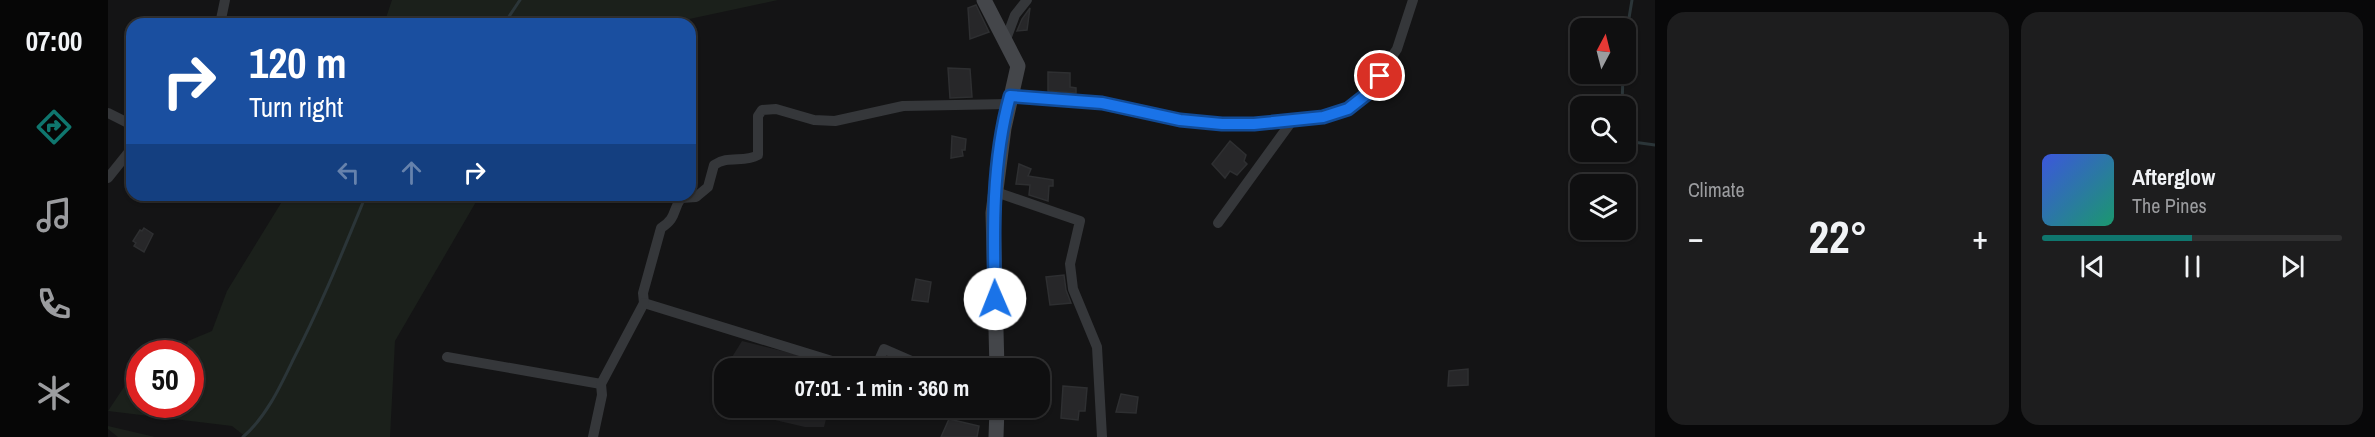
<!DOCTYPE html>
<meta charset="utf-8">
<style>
body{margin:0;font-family:"Archivo Narrow",sans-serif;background:#1d1d1e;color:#f1f3f6;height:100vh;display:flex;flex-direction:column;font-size:22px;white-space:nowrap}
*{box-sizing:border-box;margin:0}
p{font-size:20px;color:#9b9c9f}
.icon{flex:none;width:33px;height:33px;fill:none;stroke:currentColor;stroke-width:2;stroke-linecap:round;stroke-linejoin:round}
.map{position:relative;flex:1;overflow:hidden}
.panel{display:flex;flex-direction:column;gap:12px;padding:12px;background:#080809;width:720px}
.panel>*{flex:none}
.hud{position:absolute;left:18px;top:18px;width:570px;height:183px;border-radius:18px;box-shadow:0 2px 4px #0004,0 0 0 2px #2f2f30;background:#1a4fa0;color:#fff;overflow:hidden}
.needle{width:39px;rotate:7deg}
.fabs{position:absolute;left:1462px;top:18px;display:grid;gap:12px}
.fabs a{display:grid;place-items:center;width:66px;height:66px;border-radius:12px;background:#0f0f10;box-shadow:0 2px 4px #0004,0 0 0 2px #2f2f30;font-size:30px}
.speed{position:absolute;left:18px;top:340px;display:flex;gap:12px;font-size:30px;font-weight:700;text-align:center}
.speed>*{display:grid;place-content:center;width:78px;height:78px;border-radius:50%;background:#0f0f10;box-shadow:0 2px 4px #0004,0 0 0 2px #2f2f30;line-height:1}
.speed .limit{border:9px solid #d22;background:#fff;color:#111}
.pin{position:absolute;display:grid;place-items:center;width:51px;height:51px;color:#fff;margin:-26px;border:3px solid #fff;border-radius:50%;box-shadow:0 2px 6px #0007}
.me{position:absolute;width:66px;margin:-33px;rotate:359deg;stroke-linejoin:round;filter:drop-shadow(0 0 4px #0008)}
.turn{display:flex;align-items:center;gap:21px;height:126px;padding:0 24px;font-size:27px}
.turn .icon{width:78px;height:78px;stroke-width:2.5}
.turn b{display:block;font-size:42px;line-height:51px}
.lanes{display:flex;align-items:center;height:57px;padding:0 24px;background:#0003;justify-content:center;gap:30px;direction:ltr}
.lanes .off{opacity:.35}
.big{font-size:45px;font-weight:700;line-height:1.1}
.panel .tile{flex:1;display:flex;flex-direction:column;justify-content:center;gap:9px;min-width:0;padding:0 21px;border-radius:18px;background:#1d1d1e}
.song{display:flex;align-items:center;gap:18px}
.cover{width:72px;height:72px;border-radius:9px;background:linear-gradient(135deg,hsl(230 70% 55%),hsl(160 70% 35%))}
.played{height:6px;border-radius:3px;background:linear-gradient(90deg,#0f766e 50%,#2f2f30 50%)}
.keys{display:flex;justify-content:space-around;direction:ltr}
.heat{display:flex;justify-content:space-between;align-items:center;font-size:33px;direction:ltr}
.panel .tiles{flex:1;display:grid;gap:12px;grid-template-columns:repeat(2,1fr)}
.trip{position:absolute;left:606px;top:358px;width:336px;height:60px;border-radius:18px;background:#0f0f10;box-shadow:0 2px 4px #0004,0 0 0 2px #2f2f30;font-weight:700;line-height:60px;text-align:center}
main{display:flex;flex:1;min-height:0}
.dock{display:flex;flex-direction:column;width:108px;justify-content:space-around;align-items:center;background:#060606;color:#9b9c9f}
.dock .icon{width:42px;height:42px}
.dock .on{color:#0f766e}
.dock b{font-size:27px;color:#f1f3f6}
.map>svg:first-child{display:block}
.built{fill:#202022}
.green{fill:#1b201b}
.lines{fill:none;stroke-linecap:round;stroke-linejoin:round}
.stream{stroke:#2b3538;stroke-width:3}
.building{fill:#272729;stroke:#2e2f31;stroke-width:1.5}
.minor{stroke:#35373a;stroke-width:10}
.secondary{stroke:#44464a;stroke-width:15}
.route-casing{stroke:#114b97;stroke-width:15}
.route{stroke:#1a73e8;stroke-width:10}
</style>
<main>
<nav class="dock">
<b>07:00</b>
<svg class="icon on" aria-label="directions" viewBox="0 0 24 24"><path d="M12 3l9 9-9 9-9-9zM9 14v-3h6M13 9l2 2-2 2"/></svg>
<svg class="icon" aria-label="music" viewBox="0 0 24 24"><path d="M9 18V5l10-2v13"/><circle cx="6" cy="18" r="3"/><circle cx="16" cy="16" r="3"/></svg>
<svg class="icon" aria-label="phone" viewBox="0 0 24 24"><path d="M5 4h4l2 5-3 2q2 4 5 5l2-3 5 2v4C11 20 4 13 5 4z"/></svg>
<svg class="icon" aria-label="climate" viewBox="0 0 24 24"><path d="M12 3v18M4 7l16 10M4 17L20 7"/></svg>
</nav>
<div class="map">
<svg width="1547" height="437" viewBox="0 0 1547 437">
<rect width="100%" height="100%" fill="#141415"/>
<!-- built -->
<g class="built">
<path d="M634 341 687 354 736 369H619L621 362Z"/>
<path d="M644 408H744L734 420 719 415 716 427H697L667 420Z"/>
</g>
<!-- green -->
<g class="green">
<path d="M284 0H670L558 24H276Z"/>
<path d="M178 195H372L287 341 282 437H138L124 426 0 411 18 384 31 379 32 405H82V354H76L80 341 104 331 119 291Z"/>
<path d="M0 426 47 437H10L0 429Z"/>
</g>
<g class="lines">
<!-- stream -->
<g class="stream">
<path d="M396 24 412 0"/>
<path d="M1518 36 1524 0"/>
<path d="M1514 106 1515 74"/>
<path d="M1518 141 1547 145"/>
<path d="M135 437C158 417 172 387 185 360 213 306 235 251 258 195"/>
</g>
</g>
<!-- building -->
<g class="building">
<path d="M868 5 881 32 862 39 860 8Z"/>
<path d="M922 8 919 30 909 31 914 19Z"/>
<path d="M840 68 862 69 864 97 842 98Z"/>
<path d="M940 72 962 73V87L968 88V93L940 91Z"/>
<path d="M844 136 858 139 857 150H854L855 156 843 158Z"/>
<path d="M1122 141 1138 155 1136 161 1139 164 1129 175 1122 171 1117 178 1104 164Z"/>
<path d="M911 164 923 169 920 176 945 180V186H941L940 201 921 195 922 185 908 184Z"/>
<path d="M36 228 45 234 36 252 26 246 28 243 25 241 32 230 34 231Z"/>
<path d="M956 275 958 290 963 303 942 305 938 277Z"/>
<path d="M808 279 823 282 820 302 804 300Z"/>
<path d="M1360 369V385L1340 386 1341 371Z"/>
<path d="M955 386 979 388 977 411H971L970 420 953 418Z"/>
<path d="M1013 394 1030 397 1028 413 1008 412Z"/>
<path d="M841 419 871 426 869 437H833Z"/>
</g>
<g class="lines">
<!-- minor -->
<g class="minor">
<path d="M112 24 117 0"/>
<path d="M897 42 907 15 919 0"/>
<path d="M902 96 994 103 1073 120 1114 124H1146L1215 117 1240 109 1259 94 1289 49 1305 0"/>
<path d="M0 113 24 125"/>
<path d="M0 178 24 148"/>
<path d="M888 192 972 221 962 264 965 289 989 347 994 437"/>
<path d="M1110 223 1184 121"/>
<path d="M339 357 493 384"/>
<path d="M750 369 536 303 535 293 553 228C569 218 564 211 573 198L588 197 600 187 606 165C620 155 636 163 650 155V116L654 110 668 109 706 120 727 121 795 106 900 104"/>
<path d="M767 369 776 349 822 369"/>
<path d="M485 437 494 395 493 384 536 303"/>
</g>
<!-- secondary -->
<g class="secondary">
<path d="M876 0 910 66 896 128 885 213 889 369"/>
<path d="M888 437 889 408"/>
</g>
</g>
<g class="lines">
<defs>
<path id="route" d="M887 299C885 231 884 161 902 96L994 103 1072 120 1114 124H1146L1215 117 1240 109 1259 94 1272 76"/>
</defs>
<!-- route casing -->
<use href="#route" class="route-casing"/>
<!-- route -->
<use href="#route" class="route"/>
</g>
</svg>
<div class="fabs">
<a><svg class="needle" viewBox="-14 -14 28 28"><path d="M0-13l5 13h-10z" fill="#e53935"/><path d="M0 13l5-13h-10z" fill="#9b9c9f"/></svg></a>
<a><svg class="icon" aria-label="search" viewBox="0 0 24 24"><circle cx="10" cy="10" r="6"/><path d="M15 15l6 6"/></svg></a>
<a><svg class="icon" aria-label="layers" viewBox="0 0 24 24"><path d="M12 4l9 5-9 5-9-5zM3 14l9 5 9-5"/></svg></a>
</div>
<div class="speed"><div class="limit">50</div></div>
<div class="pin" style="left:1272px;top:76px;background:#d93025"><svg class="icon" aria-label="arrive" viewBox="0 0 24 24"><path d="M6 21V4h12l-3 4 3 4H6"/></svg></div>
<svg class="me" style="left:887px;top:299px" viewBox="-20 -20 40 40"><circle r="19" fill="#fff"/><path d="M0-13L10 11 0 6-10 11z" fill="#1a73e8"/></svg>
<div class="trip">07:01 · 1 min · 360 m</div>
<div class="hud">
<div class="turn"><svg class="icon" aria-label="right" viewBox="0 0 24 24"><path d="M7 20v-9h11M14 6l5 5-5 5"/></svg><div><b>120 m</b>Turn right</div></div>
<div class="lanes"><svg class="icon off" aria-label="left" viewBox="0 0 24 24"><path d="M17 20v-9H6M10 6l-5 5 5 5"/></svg><svg class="icon off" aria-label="ahead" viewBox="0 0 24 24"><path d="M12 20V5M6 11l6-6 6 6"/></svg><svg class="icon" aria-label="right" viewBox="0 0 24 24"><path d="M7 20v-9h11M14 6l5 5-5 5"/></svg></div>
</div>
</div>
<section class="panel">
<div class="tiles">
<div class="tile"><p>Climate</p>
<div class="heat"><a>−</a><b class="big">22°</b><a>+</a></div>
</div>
<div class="tile">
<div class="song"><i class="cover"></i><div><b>Afterglow</b><p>The Pines</p></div></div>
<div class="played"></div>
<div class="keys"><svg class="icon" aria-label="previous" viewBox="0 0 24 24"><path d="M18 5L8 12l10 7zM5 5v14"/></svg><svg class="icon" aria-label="pause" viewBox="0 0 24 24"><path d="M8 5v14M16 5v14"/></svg><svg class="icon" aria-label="next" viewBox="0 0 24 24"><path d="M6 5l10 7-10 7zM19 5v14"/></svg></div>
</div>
</div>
</section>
</main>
